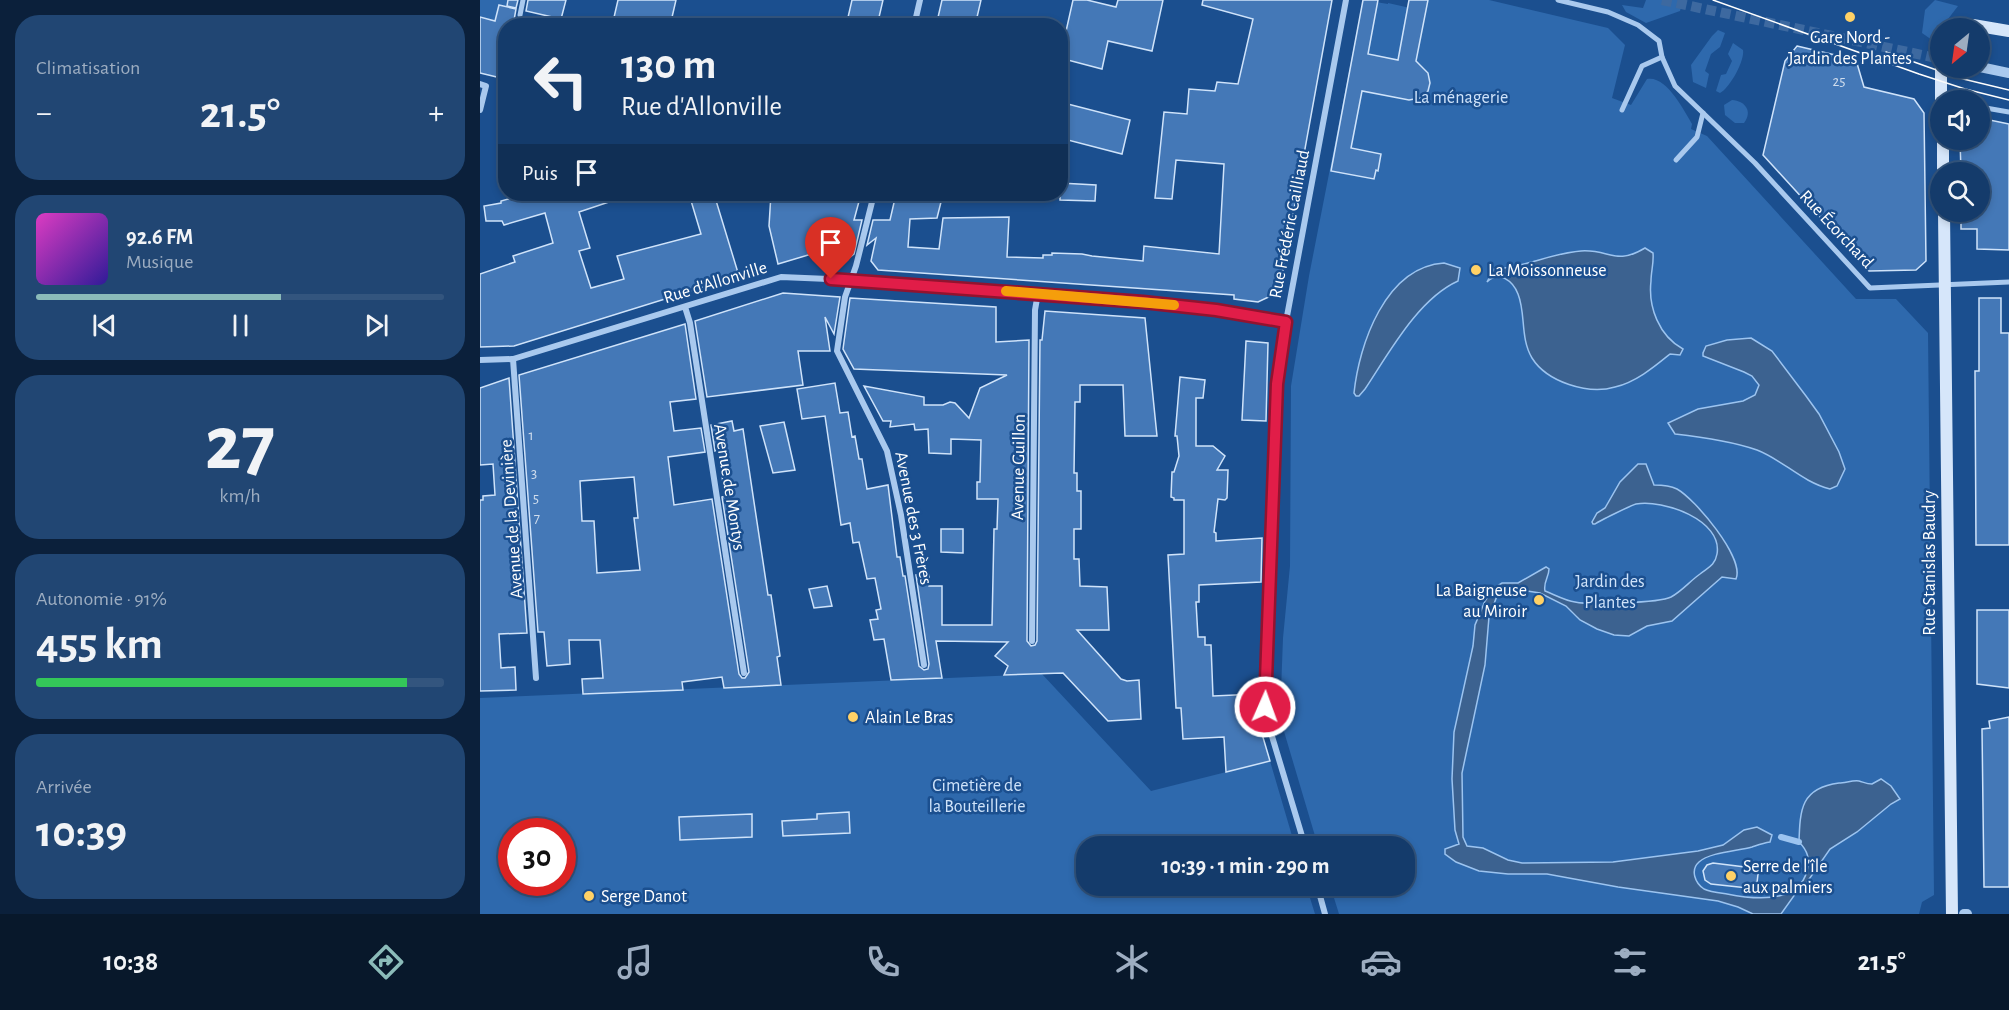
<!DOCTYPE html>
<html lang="fr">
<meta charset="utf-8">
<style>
body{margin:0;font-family:"Alegreya Sans",sans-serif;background:#214673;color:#f1f3f6;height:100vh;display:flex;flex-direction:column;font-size:22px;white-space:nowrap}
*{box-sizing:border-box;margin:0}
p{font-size:20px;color:#9dadc1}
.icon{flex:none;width:33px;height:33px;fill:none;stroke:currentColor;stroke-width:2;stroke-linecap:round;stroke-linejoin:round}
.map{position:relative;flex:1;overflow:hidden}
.side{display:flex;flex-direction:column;gap:15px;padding:15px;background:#0b203b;width:480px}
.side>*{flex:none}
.guide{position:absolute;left:18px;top:18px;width:570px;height:183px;border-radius:24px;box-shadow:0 3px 9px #0003,0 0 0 2px #33557e;background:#143b6b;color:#f1f3f6;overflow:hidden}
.needle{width:39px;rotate:209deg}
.tools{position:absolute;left:1450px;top:18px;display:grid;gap:12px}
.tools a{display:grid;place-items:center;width:60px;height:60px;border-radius:50%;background:#143b6b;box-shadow:0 3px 9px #0003,0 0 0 2px #33557e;font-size:30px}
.speed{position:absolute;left:18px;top:818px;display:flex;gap:12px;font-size:30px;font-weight:700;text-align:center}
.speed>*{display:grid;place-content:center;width:78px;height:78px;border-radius:50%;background:#143b6b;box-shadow:0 3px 9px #0003,0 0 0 2px #33557e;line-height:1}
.speed .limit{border:9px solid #d22;background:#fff;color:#111}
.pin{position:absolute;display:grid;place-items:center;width:51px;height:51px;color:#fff;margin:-62px -26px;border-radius:50% 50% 50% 0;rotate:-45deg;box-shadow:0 0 6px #0007}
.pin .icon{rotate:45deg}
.me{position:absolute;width:66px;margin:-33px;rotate:2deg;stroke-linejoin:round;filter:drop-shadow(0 0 4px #0008)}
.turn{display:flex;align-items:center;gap:21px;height:126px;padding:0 24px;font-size:27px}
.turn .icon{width:78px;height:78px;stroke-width:2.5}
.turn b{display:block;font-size:42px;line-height:51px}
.then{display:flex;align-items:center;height:57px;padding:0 24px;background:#0003;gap:12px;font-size:22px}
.big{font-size:45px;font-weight:600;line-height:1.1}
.side .widget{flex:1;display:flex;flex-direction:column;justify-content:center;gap:9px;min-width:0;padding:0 21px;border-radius:24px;background:#214673}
.side .dial{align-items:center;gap:0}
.dial b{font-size:78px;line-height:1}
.song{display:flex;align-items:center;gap:18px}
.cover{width:72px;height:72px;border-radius:9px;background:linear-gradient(135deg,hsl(310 70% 55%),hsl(250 70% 35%))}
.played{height:6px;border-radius:3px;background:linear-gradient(90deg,#8bbbb9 60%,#33557e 60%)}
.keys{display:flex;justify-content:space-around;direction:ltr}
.heat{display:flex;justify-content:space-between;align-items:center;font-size:33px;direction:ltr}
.charge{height:9px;border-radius:4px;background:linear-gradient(90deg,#34c759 91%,#33557e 0)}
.trip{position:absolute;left:596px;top:836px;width:339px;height:60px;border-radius:24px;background:#143b6b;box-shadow:0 3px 9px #0003,0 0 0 2px #33557e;font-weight:600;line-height:60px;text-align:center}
.tab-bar{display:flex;height:96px;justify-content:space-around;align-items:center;background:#08182b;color:#9dadc1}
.tab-bar .icon{width:42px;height:42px}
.tab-bar .active{color:#8bbbb9}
.tab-bar b{font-size:27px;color:#f1f3f6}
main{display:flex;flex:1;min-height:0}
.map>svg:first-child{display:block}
.green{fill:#2e69ad;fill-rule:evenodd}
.water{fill:#3c6290;stroke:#9cc4f0;stroke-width:1.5}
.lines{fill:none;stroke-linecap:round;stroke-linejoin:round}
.stream{stroke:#9cc4f0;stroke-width:6}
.building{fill:#4478b7;stroke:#cfe3fa;stroke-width:1.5;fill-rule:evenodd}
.tertiary-tunnel{stroke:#3d69a0;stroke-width:10;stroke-dasharray:10 5;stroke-linecap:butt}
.pedestrian{stroke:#a9c9ee;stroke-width:5}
.minor{stroke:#a9c9ee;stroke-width:6}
.tertiary{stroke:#a9c9ee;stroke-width:10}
.secondary{stroke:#d6e6fa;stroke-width:12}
.tram{stroke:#fff;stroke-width:1.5}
.route-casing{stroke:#92132f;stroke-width:15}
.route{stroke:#e11d48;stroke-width:10}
.slow{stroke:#f59e0b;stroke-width:10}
.poi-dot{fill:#ffd166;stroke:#1b4f8f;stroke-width:2}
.labels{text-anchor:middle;stroke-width:5;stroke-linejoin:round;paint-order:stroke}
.number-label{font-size:15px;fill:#d0dded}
.poi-label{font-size:18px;fill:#fff;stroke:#1b4f8f;text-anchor:start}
.park-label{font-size:18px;fill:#cfe3fa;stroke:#1b4f8f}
.street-label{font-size:18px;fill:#fff;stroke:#1b4f8f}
</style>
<main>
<section class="side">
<div class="widget"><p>Climatisation</p>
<div class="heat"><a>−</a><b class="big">21.5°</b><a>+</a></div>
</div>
<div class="widget">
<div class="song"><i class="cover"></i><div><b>92.6 FM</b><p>Musique</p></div></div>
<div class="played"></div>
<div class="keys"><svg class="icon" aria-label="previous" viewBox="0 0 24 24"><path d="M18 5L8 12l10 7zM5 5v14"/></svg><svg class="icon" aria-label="pause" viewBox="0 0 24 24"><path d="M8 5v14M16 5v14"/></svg><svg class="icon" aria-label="next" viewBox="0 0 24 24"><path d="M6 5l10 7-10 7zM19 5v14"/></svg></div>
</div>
<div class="widget dial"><b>27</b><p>km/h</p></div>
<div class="widget"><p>Autonomie · 91%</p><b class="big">455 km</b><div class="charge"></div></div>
<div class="widget"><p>Arrivée</p><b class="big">10:39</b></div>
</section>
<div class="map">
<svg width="1529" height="914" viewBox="0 0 1529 914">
<rect width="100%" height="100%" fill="#1b4f8f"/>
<!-- green -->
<g class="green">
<path d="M0 0H38L33 25 0 17Z"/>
<path d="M883 0 908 4V3L939 10 942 0H1009L1128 28 1145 45 1132 98 1151 105 1167 79C1186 75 1204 110 1212 124L1211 129 1227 136 1376 299H1416L1448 333 1454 895 1442 902 1439 914H859L850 885H924V846H838L800 718 803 638 810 566 811 386 829 276Z"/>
<path d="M1166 0H1203L1200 11 1166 23 1146 12 1142 5 1163 8Z"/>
<path d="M1455 0 1478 6 1452 40 1442 33 1445 10Z"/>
<path d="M1238 30 1245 33 1240 47 1231 54 1225 71 1229 74 1226 88 1213 82 1211 65 1232 36Z"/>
<path d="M1253 43 1263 50C1265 60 1250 88 1240 93L1236 91 1241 75 1246 74 1252 61 1248 54Z"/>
<path d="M1252 100C1265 101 1273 111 1264 123H1255L1245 115 1244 105Z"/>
<path d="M562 674 671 791 790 761 815 846H606V885H826L835 914H0V698ZM32 831H82V882H32Z"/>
</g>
<!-- water -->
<g class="water">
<path d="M1165 248 1173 253C1174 263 1171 271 1171 281 1168 307 1179 336 1203 349L1200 355 1190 354C1174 367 1156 382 1135 387 1108 395 1067 382 1052 358 1040 338 1046 314 1038 294 1033 281 1019 270 1007 282L1014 269C1044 268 1071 253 1101 251 1130 249 1135 266 1165 248Z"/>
<path d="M964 263 980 268 978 281C938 299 909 353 885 389L879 396H876L874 393C879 345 905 267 964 263Z"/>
<path d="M1271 338 1292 351 1326 396 1339 414 1359 452 1365 469 1357 486 1350 489C1322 482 1303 460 1277 450 1251 441 1222 437 1195 434L1188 423 1218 409 1263 401 1275 395 1279 385 1272 376 1264 372 1223 356V353L1226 346 1247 340Z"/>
<path d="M1158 464H1166L1174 485C1181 485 1189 485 1197 489 1215 499 1265 558 1256 579L1242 577 1192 621 1167 626 1149 636 1134 635 1117 629 1100 620 1086 606 1060 593 1040 590 1017 596 1009 617 1005 665 982 773 983 837 987 846 1003 848 1028 860 1042 863 1133 862 1218 851 1243 845 1264 830 1277 827 1292 835 1290 842C1283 843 1278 845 1272 847 1258 851 1230 852 1219 862 1210 870 1215 883 1224 889 1230 892 1240 893 1247 894 1272 899 1318 905 1327 871 1330 859 1328 851 1319 842 1320 809 1321 788 1359 783 1365 783 1373 780 1379 781 1383 782 1387 784 1392 784L1401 779 1411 786 1420 799 1411 804 1377 832 1350 849 1323 888 1318 890 1301 914H1273L1258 907 1238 901 1138 887 1067 874H1028L999 871 976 862 965 854V849L979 844 975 830 972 779 974 732 993 646 995 625 1005 601 1014 588 1022 583H1038L1066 567 1069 569C1069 577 1063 582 1065 591 1073 594 1086 601 1095 602 1109 605 1179 603 1191 597 1202 591 1210 581 1220 574 1227 568 1235 566 1237 554 1243 520 1183 499 1156 504 1152 505 1119 521 1115 524H1113L1112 522 1117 513 1125 508 1140 482Z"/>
</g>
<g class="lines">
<!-- stream -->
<path class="stream" d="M1301 837 1319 842"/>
</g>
<!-- building -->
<g class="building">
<path d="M28 0H38L36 8 27 6Z"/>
<path d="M48 0H86L81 19 46 11Z"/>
<path d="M138 0H196L190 26H132Z"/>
<path d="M372 0H403L397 26H366Z"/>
<path d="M462 0H501L495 26H456Z"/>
<path d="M593 0H607L636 7 638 0H683L672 51 628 41 622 69 580 58Z"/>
<path d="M723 0H852L799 292 778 302 754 299V295L398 270 391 261 396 238 387 245 393 220H410L416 194H463L457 218 430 219 428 247 459 249 463 218 529 217 527 257 563 258V255H572V253L602 254 612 256 663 261 664 246 739 254 744 164 696 160 692 199 675 198 684 112 707 114 709 89 735 91 737 82 758 84 773 19 722 5Z"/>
<path d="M883 0H898L888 54 918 60 929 0H948L936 61 948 73 950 83 948 91 940 98 929 100 882 91 871 148 901 154 898 171 896 170 894 179 851 171Z"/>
<path d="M19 5 36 9 33 26H26V65H23L21 78 0 73V17L15 21Z"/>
<path d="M1317 46 1376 60 1384 87 1434 99 1444 113 1446 261 1436 270 1389 271 1283 155 1305 61Z"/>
<path d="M580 102 650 120 642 154 580 138Z"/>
<path d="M1500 118 1529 124V250L1497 249V229H1481V212H1500V172H1481L1480 140H1500Z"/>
<path d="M580 183 616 185 615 201 580 200Z"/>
<path d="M47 194H147V196L99 212 110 248 99 251 111 288 144 279 137 256 221 234 209 194H234L259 276 34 346 0 347V274L35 262 33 256 73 243 65 213 24 225 22 221H6L4 206 21 203V201Z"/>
<path d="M291 194H381L374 220H382L374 254 370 257 365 244 298 264 289 226Z"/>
<path d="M303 293 360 297 354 334 345 317 350 351H318L323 385 227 397 215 321Z"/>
<path d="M370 298 516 307V342L549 340 547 641 551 646 555 645 557 641 560 340H562L565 311 665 318 677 436H645L643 385H600V402H595L594 473H597V491H601V529H594V559H599L600 586 627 587 629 630H597L641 679 647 681 659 680 661 719 628 721 583 673 524 675 528 666 515 656 528 642 456 641 462 678 411 680 404 639 394 640 390 620 398 619 396 610 401 609 395 578 387 579 379 542 373 543 370 523 361 525 345 416 322 419 317 389 355 383 360 413 368 412 372 437 375 436 379 459H382L387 489 408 485 417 557H420L423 576H425L439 666 444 670 448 669 449 664 436 575H449V586H462V625H512L514 529H517L518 499H497V482H500L501 440 471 439V454L449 453 448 429 435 430 434 424 410 427 411 421H403L384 386 444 397V405H463L470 402 475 403 489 418 500 388 527 375 374 369 363 349Z"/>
<path d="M1499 298H1521V333H1529V545H1496L1495 371H1499Z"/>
<path d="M205 324 216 399 190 402 194 431 221 428 225 452 188 457 194 505 232 499 259 674 262 678H265L269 672 242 497 245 496 238 450 235 451 231 425 252 421 254 431 263 429 288 595H291L300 656 297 657 301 685 244 688 242 677 202 682 203 690 103 694 102 679 123 678 120 640H89L90 664 67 666 64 632H58L39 375ZM154 477 158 518H154L160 570 117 573 114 521H102L100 481Z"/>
<path d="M766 341 788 343 786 421 762 420Z"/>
<path d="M700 377 725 380 723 398H716V446H733L745 456 737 470H748L747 498 745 500 738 499 734 532 736 533V541L782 538 781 582 719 585V602H716L718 637H725V645H731L733 696 777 694V717L790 761 746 772 744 737 703 739 701 708H696L688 555 704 554V500H694V498L691 497 692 472H694L699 456 697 436H695Z"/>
<path d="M29 378 47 633 19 634 21 668 35 667 36 690 0 691V500H3V496L15 495 13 464 0 465V388Z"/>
<path d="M304 422 315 470 293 473 280 426Z"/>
<path d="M461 529H483V553L461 552Z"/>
<path d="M347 586 352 606 334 608 329 589Z"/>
<path d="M1497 610H1529V688L1497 684Z"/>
<path d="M1529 717V887H1504L1502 729 1510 728 1509 721Z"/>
<path d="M369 812 370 833 303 836 302 821 337 819V814Z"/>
<path d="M272 814V837L200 840 199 817Z"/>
<path d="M1233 863 1273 868 1278 874 1277 883 1274 887 1268 888 1231 884 1225 880 1223 871 1227 865Z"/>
</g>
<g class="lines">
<!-- tertiary-tunnel -->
<path class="tertiary-tunnel" d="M1182 0 1461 59"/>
<!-- pedestrian -->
<g class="pedestrian">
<path d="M1078 0 1128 12 1158 25 1179 41 1182 57 1195 86 1275 163 1390 288 1529 282"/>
<path d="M40 15 43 0"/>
<path d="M1463 97 1475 100"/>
<path d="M1500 107 1529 112"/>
<path d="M1142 110 1162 66 1182 57"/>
<path d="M1196 160 1217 137 1223 113"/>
</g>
<!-- minor -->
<g class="minor">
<path d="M434 26 440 0"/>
<path d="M0 84 6 86 0 110"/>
<path d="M394 194 376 266 365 297 357 351 407 451 421 515 444 665"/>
<path d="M205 307 210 323 264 673"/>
<path d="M33 359 56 678"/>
<path d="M0 360 33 359 301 277 372 280 663 302 736 310 806 322"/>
<path d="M552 641 555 310 558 293"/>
<path d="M825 846 788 723 785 707 797 384 802 343 866 0"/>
<path d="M837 885 845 914"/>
</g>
<!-- tertiary -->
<g class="tertiary">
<path d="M1500 67 1529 73"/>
<path d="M1484 914H1487"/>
</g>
<!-- secondary -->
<g class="secondary">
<path d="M1483 28 1493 25 1529 31"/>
<path d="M1461 65V100"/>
<path d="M1463 140V172"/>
<path d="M1464 212 1472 914"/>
</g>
<!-- tram -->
<g class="tram">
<path d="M1233 0 1439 74 1485 89 1529 100"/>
<path d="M1406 52 1479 78 1529 90"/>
</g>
</g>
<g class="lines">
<defs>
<path id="route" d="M351 279 663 302 736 310 806 322 797 384 785 707"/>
</defs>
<!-- route casing -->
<use href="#route" class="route-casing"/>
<!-- route -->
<use href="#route" class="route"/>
<!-- slow -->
<path class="slow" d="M526 291 694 305"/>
</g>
<!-- markers -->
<g class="poi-dot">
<circle cx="1370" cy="17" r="6"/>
<circle cx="996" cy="270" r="6"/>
<circle cx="1059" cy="600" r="6"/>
<circle cx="373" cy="717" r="6"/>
<circle cx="1251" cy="876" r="6"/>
<circle cx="109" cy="896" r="6"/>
</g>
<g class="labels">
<!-- number labels -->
<g class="number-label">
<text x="1359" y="86">25</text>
<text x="51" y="440">1</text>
<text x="54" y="478">3</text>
<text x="56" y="503">5</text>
<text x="57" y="523">7</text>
</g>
<!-- poi labels -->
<g class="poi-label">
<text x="1370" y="43" text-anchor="middle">Gare Nord -<tspan x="1370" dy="21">Jardin des Plantes</tspan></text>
<text x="1008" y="276">La Moissonneuse</text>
<text x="1047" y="596" text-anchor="end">La Baigneuse<tspan x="1047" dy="21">au Miroir</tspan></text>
<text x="385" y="723">Alain Le Bras</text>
<text x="1263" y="872">Serre de l'île<tspan x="1263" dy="21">aux palmiers</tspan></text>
<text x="121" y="902">Serge Danot</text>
</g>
<!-- park labels -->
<g class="park-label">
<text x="981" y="103">La ménagerie</text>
<text x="1130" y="587">Jardin des<tspan x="1130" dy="21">Plantes</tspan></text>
<text x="497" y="791">Cimetière de<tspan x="497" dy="21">la Bouteillerie</tspan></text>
</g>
<!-- street labels -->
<g class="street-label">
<text transform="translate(809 224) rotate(-79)" y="6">Rue Frédéric Cailliaud</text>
<text transform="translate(1357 229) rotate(47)" y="6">Rue Écorchard</text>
<text transform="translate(235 282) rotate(-17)" y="6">Rue d'Allonville</text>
<text transform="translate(538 467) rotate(-89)" y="6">Avenue Guillon</text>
<text transform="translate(250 487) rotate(81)" y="6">Avenue de Montys</text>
<text transform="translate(434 518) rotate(79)" y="6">Avenue des 3 Frères</text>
<text transform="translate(31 519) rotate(-94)" y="6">Avenue de la Devinière</text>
<text transform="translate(1449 563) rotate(-90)" y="6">Rue Stanislas Baudry</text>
</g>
</g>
</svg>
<div class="tools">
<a><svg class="needle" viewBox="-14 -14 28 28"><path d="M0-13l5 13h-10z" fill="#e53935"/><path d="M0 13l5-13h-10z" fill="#9dadc1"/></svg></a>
<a><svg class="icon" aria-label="sound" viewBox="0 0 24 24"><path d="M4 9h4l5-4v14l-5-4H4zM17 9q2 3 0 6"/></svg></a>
<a><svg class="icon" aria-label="search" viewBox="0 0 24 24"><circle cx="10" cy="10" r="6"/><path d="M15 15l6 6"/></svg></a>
</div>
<div class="speed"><div class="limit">30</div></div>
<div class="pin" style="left:351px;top:279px;background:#d93025"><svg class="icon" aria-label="arrive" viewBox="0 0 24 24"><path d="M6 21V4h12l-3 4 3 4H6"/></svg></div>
<svg class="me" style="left:785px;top:707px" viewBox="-20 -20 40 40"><circle r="17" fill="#e11d48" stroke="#fff" stroke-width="3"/><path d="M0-11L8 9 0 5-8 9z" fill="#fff"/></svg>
<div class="trip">10:39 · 1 min · 290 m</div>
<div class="guide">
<div class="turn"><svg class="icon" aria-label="left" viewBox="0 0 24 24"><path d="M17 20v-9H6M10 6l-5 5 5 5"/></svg><div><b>130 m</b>Rue d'Allonville</div></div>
<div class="then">Puis<svg class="icon" aria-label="arrive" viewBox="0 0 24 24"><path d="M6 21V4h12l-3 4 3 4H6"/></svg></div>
</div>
</div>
</main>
<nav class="tab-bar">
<b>10:38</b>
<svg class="icon active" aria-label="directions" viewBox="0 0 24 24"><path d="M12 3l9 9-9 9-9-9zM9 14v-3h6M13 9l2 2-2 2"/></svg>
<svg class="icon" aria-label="music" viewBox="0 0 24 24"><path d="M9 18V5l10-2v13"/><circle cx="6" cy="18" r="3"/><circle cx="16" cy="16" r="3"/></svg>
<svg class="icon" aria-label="phone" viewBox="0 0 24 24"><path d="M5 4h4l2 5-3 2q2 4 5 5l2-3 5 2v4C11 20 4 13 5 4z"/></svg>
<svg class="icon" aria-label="climate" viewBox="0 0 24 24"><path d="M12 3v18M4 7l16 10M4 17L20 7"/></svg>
<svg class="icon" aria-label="car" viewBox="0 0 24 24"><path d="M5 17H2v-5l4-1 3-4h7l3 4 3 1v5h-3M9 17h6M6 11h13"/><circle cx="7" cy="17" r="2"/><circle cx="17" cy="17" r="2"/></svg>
<svg class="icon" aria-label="filters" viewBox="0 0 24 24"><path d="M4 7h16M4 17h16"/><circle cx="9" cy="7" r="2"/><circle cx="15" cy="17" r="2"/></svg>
<b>21.5°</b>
</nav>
